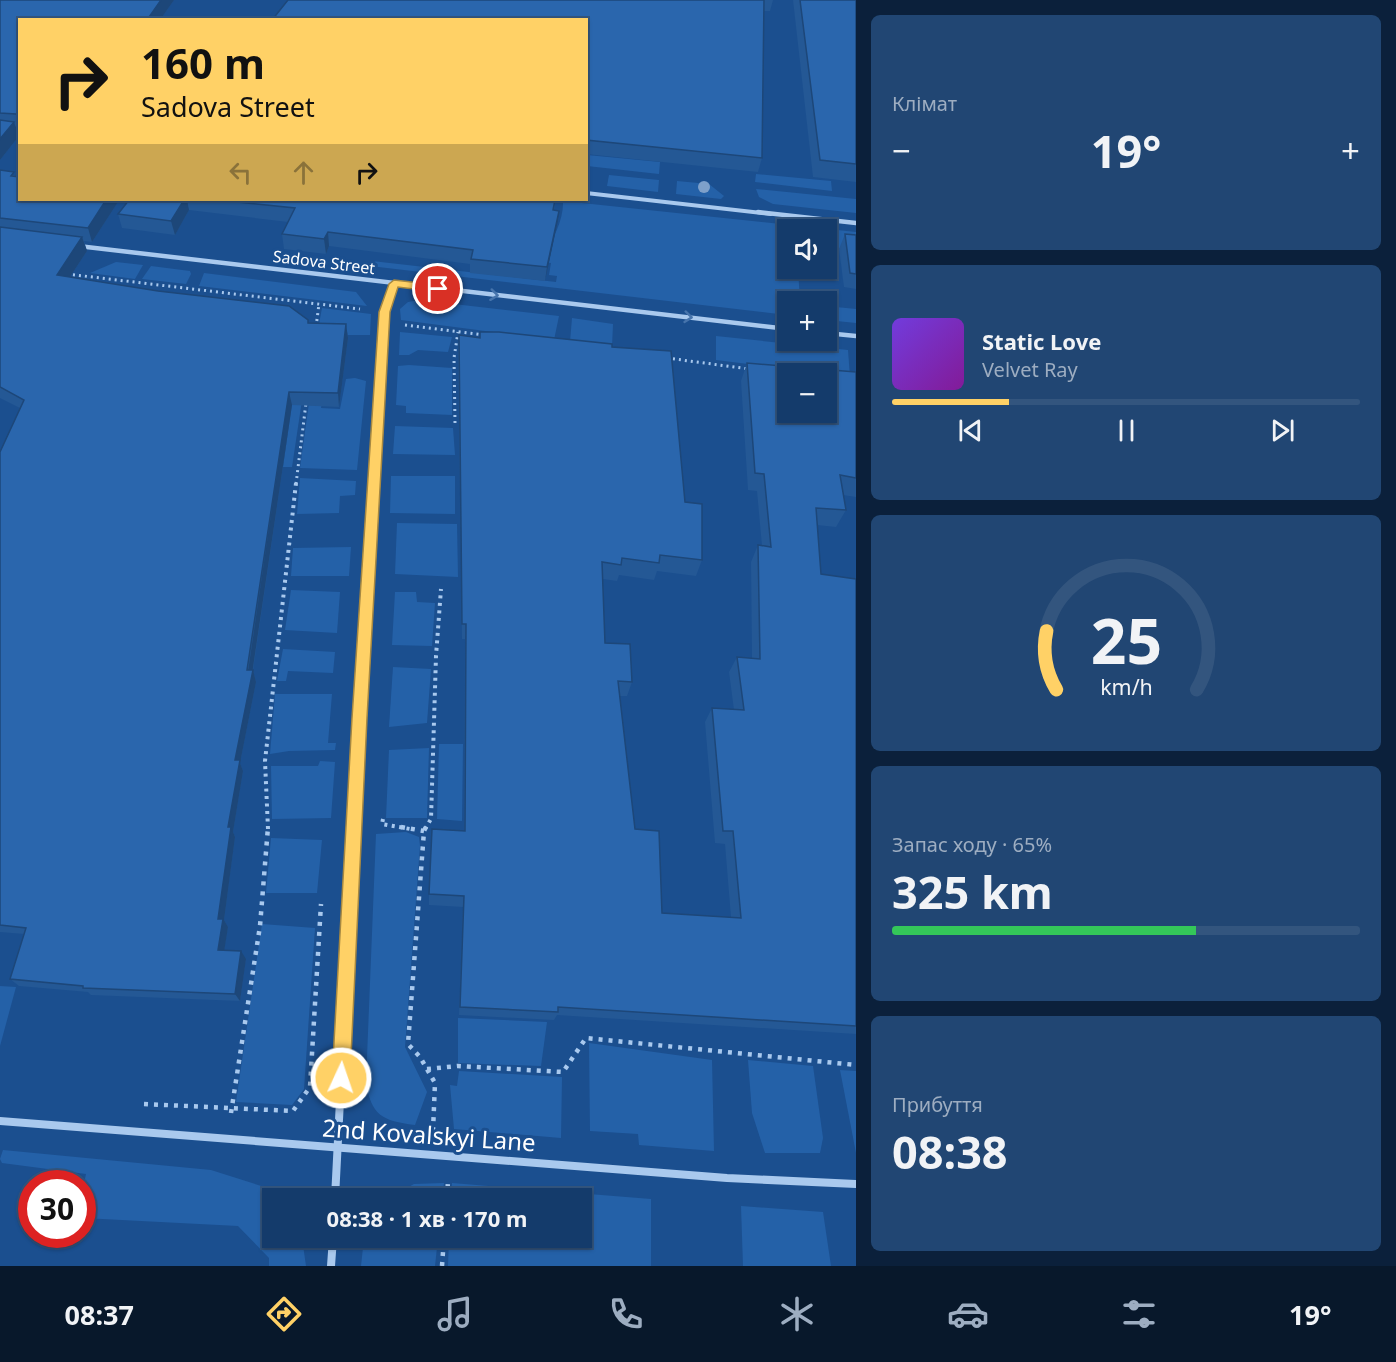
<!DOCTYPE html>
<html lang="uk">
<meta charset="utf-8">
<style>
body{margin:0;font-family:"Noto Sans",sans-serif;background:#214673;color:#f1f3f6;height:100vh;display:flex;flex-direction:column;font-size:22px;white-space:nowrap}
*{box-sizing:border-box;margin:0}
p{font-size:20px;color:#9dadc1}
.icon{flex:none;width:33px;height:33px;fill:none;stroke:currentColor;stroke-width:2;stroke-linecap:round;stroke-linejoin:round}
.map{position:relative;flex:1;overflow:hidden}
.side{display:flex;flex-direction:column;gap:15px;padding:15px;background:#0b203b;width:540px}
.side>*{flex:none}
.guide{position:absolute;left:18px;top:18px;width:570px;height:183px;border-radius:0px;box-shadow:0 2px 4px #0004,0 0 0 2px #33557e;background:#ffd166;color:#111;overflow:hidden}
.buttons{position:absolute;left:777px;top:219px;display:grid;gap:12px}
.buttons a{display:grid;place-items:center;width:60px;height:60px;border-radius:0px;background:#143b6b;box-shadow:0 2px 4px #0004,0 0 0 2px #33557e;font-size:30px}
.speed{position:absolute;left:18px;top:1170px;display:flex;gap:12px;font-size:30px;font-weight:700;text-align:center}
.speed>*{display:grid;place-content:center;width:78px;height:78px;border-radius:50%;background:#143b6b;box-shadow:0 2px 4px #0004,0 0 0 2px #33557e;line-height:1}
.speed .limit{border:9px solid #d22;background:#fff;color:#111}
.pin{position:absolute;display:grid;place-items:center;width:51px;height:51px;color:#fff;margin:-26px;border:3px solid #fff;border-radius:50%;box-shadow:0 2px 6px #0007}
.me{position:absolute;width:66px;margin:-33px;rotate:3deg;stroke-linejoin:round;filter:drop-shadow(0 0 4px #0008)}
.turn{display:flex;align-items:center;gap:21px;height:126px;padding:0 24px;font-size:27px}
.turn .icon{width:78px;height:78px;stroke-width:2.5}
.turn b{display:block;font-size:42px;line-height:51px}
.lanes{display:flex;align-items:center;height:57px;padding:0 24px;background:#0003;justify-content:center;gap:30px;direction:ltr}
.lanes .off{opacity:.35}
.big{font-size:45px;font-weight:700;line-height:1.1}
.side .card{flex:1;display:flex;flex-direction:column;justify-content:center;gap:9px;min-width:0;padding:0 21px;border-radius:9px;background:#214673}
.side .dial{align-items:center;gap:0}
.dial svg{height:156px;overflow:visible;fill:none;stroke:#33557e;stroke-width:7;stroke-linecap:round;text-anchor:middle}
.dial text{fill:#f1f3f6;stroke:none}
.song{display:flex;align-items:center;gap:18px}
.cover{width:72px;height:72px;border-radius:9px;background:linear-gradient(135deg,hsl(260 70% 55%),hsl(290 70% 35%))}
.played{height:6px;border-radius:3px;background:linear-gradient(90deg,#ffd166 25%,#33557e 25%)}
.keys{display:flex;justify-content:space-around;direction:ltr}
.heat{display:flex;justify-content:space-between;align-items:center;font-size:33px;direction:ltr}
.charge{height:9px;border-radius:4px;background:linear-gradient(90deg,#34c759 65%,#33557e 0)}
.trip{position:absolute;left:262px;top:1188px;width:330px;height:60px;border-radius:0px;background:#143b6b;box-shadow:0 2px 4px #0004,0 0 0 2px #33557e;font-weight:700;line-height:60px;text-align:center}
.tabs{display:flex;height:96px;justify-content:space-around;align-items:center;background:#08182b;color:#9dadc1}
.tabs .icon{width:42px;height:42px}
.tabs .on{color:#ffd166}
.tabs b{font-size:27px;color:#f1f3f6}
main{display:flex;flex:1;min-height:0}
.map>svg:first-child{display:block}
.green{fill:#2461a8}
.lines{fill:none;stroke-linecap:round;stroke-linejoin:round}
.path-far2{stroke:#a9c9ee;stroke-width:3;stroke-dasharray:2 4;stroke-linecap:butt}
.path-far1{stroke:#a9c9ee;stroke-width:4;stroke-dasharray:3 4.5;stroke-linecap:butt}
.path{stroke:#a9c9ee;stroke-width:4.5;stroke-dasharray:4 6;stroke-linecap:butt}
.minor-far3{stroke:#a9c9ee;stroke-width:4}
.minor-far2{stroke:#a9c9ee;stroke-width:4.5}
.minor-far1{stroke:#a9c9ee;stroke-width:6}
.minor{stroke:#a9c9ee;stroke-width:8}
.tree{fill:#7ea0ca}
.wall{fill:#245895}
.shaded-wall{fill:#1d4779}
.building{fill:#2a66ad;stroke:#1d4779;stroke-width:1.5;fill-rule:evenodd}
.oneway{stroke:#4674ac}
.route{fill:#ffd166;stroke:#a68842;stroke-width:1.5}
.labels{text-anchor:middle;stroke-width:6;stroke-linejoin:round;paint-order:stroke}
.far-street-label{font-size:16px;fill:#fff;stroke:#1b4f8f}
.near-street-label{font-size:24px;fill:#fff;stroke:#1b4f8f}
</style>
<main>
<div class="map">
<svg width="856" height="1266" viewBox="0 0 856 1266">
<rect width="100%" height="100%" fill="#1b4f8f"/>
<!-- green -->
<g class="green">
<path d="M587 155 660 162 659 174 587 166Z"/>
<path d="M756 174 831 181 832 191 755 182Z"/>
<path d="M609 175 659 180 658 192 607 186Z"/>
<path d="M677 181 709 184 724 196 721 199 676 194Z"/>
<path d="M756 189 856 199V213L773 204 759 197Z"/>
<path d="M563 201 856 232V250L827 247 826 230H788V268L798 269 800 301 788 302 787 315 370 266 372 261 556 282 557 276 549 275 551 263 540 262C550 244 564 222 563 201Z"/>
<path d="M116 262 143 265 135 279 90 273Z"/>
<path d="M151 266 190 271 191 274 186 284 142 279Z"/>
<path d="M204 273 356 292 367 306 199 286Z"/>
<path d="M419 300 559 316 554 340 401 320 400 309 408 302Z"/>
<path d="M826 306 856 309V323L827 320Z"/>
<path d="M322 308 371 314 370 335H317Z"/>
<path d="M572 318 613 324 612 347 570 342Z"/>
<path d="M400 332 452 337 448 352 418 350 409 355H399Z"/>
<path d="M716 336 848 350 850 377 716 360Z"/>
<path d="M409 365 452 368V415L406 413V406L396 405 398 366Z"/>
<path d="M355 378 366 381 357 470 300 468 312 381 326 380 321 408 340 409 346 379Z"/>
<path d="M295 380H305L292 467H283Z"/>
<path d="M395 426 453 428 455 455 393 454Z"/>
<path d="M391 476H455V514L390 513Z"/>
<path d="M300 478 356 481 355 495 340 496 339 513 297 514Z"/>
<path d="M397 523 457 524 458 577 395 574Z"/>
<path d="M351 547 349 576H291L293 548Z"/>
<path d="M291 590 340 592 337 633 285 630Z"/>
<path d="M395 592H416L417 602 435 603 432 646 392 645Z"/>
<path d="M283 649 335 652 333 673 288 671 286 681H277Z"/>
<path d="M393 667 431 669 427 723 389 727Z"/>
<path d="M275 694H332L328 743H336L335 750 289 751 270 754Z"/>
<path d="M439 744H463L462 821 437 819Z"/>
<path d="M429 748 427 818H386L389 750Z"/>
<path d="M320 761 335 762 331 818 272 819 271 766H318Z"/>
<path d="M406 832 419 837 420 846 405 1047 427 1092 415 1125C382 1121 371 1115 366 1082L376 834Z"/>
<path d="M271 838 322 840 317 893H266Z"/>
<path d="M262 924 315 928 304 1089 292 1105 236 1102Z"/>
<path d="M0 986 16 987 0 1046Z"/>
<path d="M458 1018 547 1022 541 1066 458 1063Z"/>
<path d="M589 1043 712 1060 714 1151 639 1145 638 1134 590 1131Z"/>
<path d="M748 1060 813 1066 823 1138 820 1153H765L752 1113Z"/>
<path d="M840 1070 856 1071V1153Z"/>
<path d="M459 1071 562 1077 561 1138 454 1129 450 1085 457 1086Z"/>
<path d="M3 1150 211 1170 277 1191 282 1198H273V1238H302L306 1266H269V1258L238 1226 83 1218V1188L86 1174 2 1163 0 1159Z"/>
<path d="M444 1183 442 1198H389L414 1184Z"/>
<path d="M452 1183 651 1199V1266H448L449 1238H582V1198H451Z"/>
<path d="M741 1206 823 1212 831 1266H743Z"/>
<path d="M364 1238H438L435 1266H361Z"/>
</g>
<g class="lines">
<!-- path-far2 -->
<g class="path-far2">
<path d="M67 274 360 309"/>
<path d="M405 325 484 335"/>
<path d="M316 327 319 304"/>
<path d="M667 358 749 369"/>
<path d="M455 423 454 358 458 332"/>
<path d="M296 484 306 403"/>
</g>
<!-- path-far1 -->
<g class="path-far1">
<path d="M383 819 382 824 410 829"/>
<path d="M268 829 265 761 296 483"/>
<path d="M425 829 431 819 436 656 441 589"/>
</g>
<!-- path -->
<g class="path">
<path d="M401 827 424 831"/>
<path d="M426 827 424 831 408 1044 420 1057 435 1083 433 1131"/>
<path d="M427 1069 458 1066 563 1072 586 1038 856 1065"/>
<path d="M144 1104 293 1111 310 1087 321 904"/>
<path d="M231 1113 260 926 268 827"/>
<path d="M447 1198 448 1181"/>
<path d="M442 1266 444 1238"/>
</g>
<!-- minor-far3 -->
<path class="minor-far3" d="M586 193 771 214"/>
<!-- minor-far2 -->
<g class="minor-far2">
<path d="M758 212 856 223"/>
<path d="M78 246 788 329"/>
<path d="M826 333 856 336"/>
<path d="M374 484 384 312 394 284"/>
</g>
<!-- minor-far1 -->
<path class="minor-far1" d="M354 829 374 483"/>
<!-- minor -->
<g class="minor">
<path d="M0 1121 727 1178 856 1184"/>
<path d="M335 1198 354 827"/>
<path d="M331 1266 333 1238"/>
</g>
</g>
<!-- trees -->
<circle class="tree" cx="704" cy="187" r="6"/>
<!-- wall -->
<g class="wall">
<path d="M0 0H174L160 20H20V128H16L19 136 0 160Z"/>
<path d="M288 0H773L770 11H764L762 158 758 172 586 154V20Z"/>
<path d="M793 0H856V182L813 177Z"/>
<path d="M0 170 16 176 118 202 92 242 84 241 87 251 70 277 308 320V323L346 324 348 338 339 407 292 405 253 670 256 682 240 763 243 771 233 832 235 837 224 920 228 927 224 950 246 959 240 1001 91 995 88 992 19 986 10 979 24 934 0 932V452L20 408 0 398Z"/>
<path d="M129 200H556L554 210 557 225 545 281 470 273V264L329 246 326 254 284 249 282 234 288 222 189 210 175 235 122 228 118 214Z"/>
<path d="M845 234 856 235V289L844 287 839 249Z"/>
<path d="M459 335 480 338 612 347 685 502 702 560 696 576 657 571 654 580 619 575 617 581 603 579 605 643 632 682 627 696H620L635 829 662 913 731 917 725 844 715 843 705 722 712 708 734 710 729 672 737 657 752 658 751 562 758 545 762 546 757 491 748 490 741 381 747 363 856 372V497L843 495 846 510 836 527 817 525 821 574 856 579V1034L557 1015 554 1020 459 1015 463 907 429 905V894L464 831 465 639H462L458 353Z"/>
</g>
<!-- shaded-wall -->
<g class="shaded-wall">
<path d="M161 0H174L160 20H147Z"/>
<path d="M14 122 19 136 0 160V139Z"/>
<path d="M106 200H117L118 202 92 242 88 228Z"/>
<path d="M184 200H187L189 210 175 235 171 221Z"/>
<path d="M559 211 557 225 545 281 547 267Z"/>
<path d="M328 232 329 246 326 254 324 239Z"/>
<path d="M82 237 87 251 62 289 57 275Z"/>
<path d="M346 324 348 338 339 407 338 393Z"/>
<path d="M289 392 292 405 252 674 253 670 256 682 240 763 243 771 233 832 235 837 224 920 228 927 223 958 218 950V919L235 760Z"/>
<path d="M241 951 246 959 240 1001 235 994Z"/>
</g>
<!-- building -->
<g class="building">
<path d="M0 0H161L147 20H20L19 116 16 114 0 113Z"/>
<path d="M288 0H764L762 158 586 140V20H272Z"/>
<path d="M800 0H856V164L820 160Z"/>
<path d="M0 120 14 122 0 139Z"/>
<path d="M0 170 14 172 11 176 20 177V200H106L88 228 0 218Z"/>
<path d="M129 200H184L171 221 118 214Z"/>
<path d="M218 200H555L553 210 559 211 547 267 471 259 473 250 328 232 324 239 282 234 295 208Z"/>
<path d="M0 227 82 237 57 275 158 291 289 306 308 320V323L346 324 338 393 289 392 247 670H253L235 760H240L228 827H231L218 919H223L218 950 241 951 235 994 83 988V986L10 979 26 928 0 925V452L24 400 0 387Z"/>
<path d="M845 234 856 235V274L850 273Z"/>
<path d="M480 332H499L612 344V347L671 351 685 502 702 504V560L660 555 659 563 622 558 621 565 602 562 605 643 630 644 632 682 618 681 635 829 659 831 662 913 741 918 733 831H723L712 708 744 710 737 657 760 659 758 545 771 547 764 474 755 473 747 363 856 372V478L840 475 846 510 816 508 821 574 856 579V1026L558 1007V1012L460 1007 464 896 429 894 432 829 465 831 466 624H462L459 335 480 338ZM788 374H826V412H788Z"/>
</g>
<!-- one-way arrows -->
<defs><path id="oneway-chevron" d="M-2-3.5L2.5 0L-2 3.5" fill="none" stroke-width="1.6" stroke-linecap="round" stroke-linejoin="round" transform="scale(1.5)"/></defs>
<g class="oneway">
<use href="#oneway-chevron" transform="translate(494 295) rotate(7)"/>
<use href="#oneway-chevron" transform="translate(688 317) rotate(6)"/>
</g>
<!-- route -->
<path class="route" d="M394 280 438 285 443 289 438 292 398 287 390 312 367 718 350 1078 348 1084 341 1087 335 1084 332 1078 352 718 379 312 389 284Z"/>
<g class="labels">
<!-- far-street labels -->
<g class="far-street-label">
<text transform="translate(324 262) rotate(7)" y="6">Sadova Street</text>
</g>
<!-- near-street labels -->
<g class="near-street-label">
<text transform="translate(429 1136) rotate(4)" y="8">2nd Kovalskyi Lane</text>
</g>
</g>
</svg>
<div class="buttons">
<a><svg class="icon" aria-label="sound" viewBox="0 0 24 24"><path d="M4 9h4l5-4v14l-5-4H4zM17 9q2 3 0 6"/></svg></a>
<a>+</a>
<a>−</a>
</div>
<div class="speed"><div class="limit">30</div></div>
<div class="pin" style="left:438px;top:289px;background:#d93025"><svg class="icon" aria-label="arrive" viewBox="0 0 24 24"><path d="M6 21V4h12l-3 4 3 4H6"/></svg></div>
<svg class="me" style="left:341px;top:1078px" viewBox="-20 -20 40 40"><circle r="17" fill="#ffd166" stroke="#fff" stroke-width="3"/><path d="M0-11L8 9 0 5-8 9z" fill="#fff"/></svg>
<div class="trip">08:38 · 1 хв · 170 m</div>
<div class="guide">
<div class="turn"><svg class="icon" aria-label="right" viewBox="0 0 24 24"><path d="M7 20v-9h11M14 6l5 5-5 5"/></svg><div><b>160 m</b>Sadova Street</div></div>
<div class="lanes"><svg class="icon off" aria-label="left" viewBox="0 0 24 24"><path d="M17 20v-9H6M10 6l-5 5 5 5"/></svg><svg class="icon off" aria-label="ahead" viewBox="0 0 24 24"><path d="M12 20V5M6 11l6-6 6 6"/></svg><svg class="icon" aria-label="right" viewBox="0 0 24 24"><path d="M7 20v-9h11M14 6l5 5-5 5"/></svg></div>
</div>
</div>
<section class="side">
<div class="card"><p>Клімат</p>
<div class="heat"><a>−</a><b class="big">19°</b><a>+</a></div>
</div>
<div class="card">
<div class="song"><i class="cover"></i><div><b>Static Love</b><p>Velvet Ray</p></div></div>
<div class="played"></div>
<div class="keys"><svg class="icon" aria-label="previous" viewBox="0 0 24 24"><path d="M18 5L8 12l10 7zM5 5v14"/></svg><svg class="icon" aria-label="pause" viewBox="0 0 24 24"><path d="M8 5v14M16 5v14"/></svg><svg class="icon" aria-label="next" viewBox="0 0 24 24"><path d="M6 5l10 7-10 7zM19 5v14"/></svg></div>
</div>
<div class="card dial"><svg viewBox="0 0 100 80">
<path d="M14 69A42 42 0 1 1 86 69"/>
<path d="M14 69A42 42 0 0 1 9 39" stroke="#ffd166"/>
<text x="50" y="56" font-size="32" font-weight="700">25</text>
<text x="50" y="72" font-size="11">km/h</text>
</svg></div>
<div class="card"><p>Запас ходу · 65%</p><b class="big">325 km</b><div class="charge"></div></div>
<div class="card"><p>Прибуття</p><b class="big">08:38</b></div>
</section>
</main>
<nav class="tabs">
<b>08:37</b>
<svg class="icon on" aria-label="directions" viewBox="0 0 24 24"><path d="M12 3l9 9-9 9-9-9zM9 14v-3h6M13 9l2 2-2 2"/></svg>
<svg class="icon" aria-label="music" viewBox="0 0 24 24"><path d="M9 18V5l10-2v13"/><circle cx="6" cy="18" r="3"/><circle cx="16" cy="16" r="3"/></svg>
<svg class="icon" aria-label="phone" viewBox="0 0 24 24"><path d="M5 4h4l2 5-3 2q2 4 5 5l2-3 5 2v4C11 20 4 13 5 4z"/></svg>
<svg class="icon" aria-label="climate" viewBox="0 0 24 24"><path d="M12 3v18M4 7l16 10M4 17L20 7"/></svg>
<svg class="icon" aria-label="car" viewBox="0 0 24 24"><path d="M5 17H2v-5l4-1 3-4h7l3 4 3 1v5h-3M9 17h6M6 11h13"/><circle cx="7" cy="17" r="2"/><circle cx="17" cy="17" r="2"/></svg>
<svg class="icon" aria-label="filters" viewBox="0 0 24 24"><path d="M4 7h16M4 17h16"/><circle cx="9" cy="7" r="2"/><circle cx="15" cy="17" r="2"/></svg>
<b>19°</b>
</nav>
